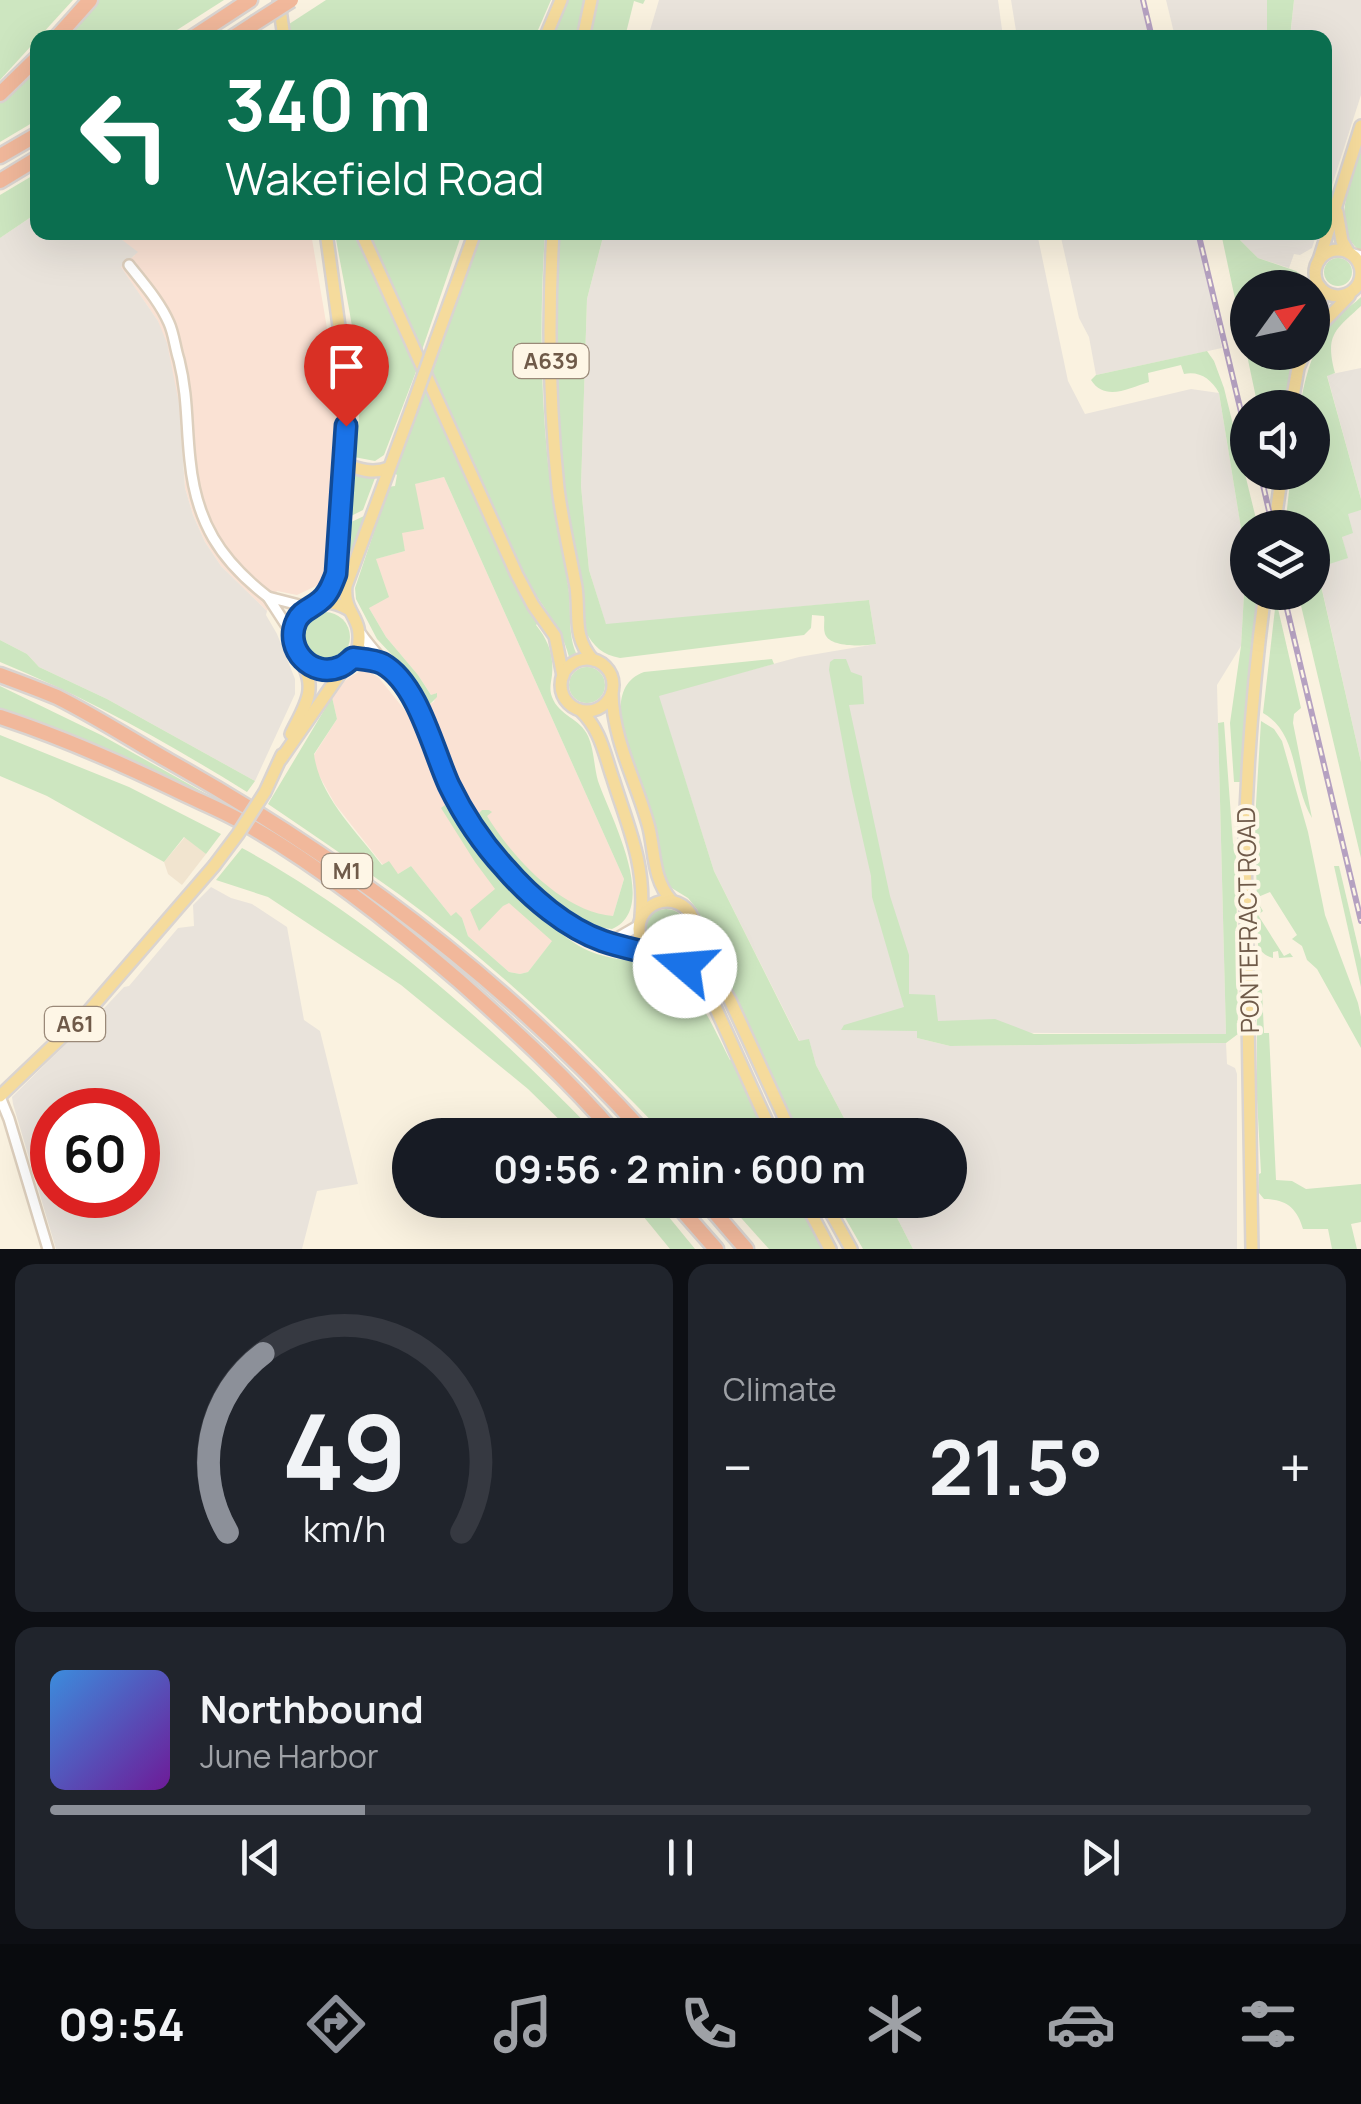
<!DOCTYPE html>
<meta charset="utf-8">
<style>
body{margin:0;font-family:Manrope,sans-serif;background:#20242c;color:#f1f3f6;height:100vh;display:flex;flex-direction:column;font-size:38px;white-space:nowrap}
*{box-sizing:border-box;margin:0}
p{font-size:32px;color:#9ea1a6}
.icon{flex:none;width:55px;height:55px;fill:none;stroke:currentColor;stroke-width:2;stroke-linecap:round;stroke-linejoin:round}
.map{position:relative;height:1249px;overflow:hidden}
.drawer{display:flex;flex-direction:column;gap:15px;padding:15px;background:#0d0f14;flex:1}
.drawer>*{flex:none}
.banner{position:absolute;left:30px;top:30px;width:1302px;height:210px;border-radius:20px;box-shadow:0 10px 40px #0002;background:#0b6e4f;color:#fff;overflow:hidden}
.needle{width:65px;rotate:57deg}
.buttons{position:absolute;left:1230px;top:270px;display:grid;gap:20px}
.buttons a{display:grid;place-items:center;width:100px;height:100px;border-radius:50%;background:#171b24;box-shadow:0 10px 40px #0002;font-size:50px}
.speed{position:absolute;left:30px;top:1088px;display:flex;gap:20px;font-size:50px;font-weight:700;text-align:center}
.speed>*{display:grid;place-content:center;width:130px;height:130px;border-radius:50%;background:#171b24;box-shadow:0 10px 40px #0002;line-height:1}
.speed .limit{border:15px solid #d22;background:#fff;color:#111}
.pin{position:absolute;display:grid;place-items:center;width:85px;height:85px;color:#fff;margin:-102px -42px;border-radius:50% 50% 50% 0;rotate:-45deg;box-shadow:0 0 10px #0007}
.pin .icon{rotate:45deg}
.me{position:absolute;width:110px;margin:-55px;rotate:288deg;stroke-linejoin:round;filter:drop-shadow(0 0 8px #0008)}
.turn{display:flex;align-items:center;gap:35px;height:210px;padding:0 30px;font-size:45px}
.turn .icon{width:130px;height:130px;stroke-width:2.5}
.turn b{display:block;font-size:70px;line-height:85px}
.big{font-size:75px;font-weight:700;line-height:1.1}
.drawer .card{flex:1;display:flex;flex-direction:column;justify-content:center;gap:15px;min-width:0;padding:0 35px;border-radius:20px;background:#20242c}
.drawer .dial{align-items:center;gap:0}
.dial svg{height:260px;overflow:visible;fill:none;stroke:#363941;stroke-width:7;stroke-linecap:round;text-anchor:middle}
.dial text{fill:#f1f3f6;stroke:none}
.song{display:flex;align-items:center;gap:30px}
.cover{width:120px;height:120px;border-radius:15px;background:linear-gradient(135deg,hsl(210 70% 55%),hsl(280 70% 35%))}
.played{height:10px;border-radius:5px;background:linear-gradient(90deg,#8c9099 25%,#363941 25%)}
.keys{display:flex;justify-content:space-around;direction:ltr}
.heat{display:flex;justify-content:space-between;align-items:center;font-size:55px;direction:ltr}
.drawer .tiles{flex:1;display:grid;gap:15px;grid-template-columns:1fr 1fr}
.card:last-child{grid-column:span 2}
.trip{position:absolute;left:392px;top:1118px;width:575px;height:100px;border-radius:50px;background:#171b24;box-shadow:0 10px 40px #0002;font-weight:700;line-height:100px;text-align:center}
.menu{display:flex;height:160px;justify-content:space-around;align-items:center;background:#090b0e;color:#9ea1a6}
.menu .icon{width:70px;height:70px}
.menu .on{color:#8c9099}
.menu b{font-size:45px;color:#f1f3f6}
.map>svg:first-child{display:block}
.residential{fill:#f1e4cf}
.commercial{fill:#fae2d4}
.industrial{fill:#e9e3db;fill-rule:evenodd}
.green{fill:#cde6c0}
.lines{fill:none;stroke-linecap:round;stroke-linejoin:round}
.minor-casing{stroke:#ddcfbd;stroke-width:14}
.major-casing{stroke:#dad4d0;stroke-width:16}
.highway-casing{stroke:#dad4d0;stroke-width:19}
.minor{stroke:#fff;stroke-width:9}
.major{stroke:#f5db9c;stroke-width:11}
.highway{stroke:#f1b89b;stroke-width:14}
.rail-casing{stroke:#b5a1c1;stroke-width:6}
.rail{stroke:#fef6e6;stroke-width:2.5;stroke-dasharray:8;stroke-linecap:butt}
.major-bridge-casing{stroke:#dad4d0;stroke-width:16;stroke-linecap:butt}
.highway-bridge-casing{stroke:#dad4d0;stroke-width:19;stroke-linecap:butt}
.major-bridge{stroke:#f5db9c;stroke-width:11}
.highway-bridge{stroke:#f1b89b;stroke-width:14}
.route-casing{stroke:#114b97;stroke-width:25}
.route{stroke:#1a73e8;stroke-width:18}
.labels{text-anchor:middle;stroke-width:8;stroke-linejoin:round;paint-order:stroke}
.shield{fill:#fef6e6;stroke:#9a8978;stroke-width:2.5}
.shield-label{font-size:22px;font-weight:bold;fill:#6f5a49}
.street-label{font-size:25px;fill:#6f5a49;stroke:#fef6e6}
</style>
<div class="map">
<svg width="1361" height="1249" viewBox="0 0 1361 1249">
<rect width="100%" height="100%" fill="#faf2e0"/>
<!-- residential -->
<path class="residential" d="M185 837 206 854 182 885 168 874 164 862Z"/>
<!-- commercial -->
<g class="commercial">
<path d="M113 233H311L333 364 338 428 334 524 324 577 320 584 297 595 277 591 267 611 221 566 205 542 193 515 185 488 182 432 158 321 120 266 135 255 117 234Z"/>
<path d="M444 477 624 879 613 916 595 915 579 907 528 972 520 974 509 972 468 936 462 918 451 916 411 866 398 874 383 865 335 804 316 770 314 755 337 719 332 697 345 681 353 675 361 671 370 672 379 678 408 714 434 702 436 693 432 696 418 675 386 637 369 608 375 559 405 551 401 533 414 484Z"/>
</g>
<!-- industrial -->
<g class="industrial">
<path d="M659 0H998L1003 37H648Z"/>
<path d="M1011 0H1141L1150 37H1017Z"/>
<path d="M1166 0H1267V37H1175Z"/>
<path d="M1294 0H1361V95L1325 207V38H1290Z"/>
<path d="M37 213 38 232 113 233 138 252 121 267 158 321 167 343 179 403 185 488 193 515 205 542 221 566 267 611 266 615 277 634 295 679V694L255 781 107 699 39 667 27 654 0 640V238Z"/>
<path d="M604 233H1037L1068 381 1085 414 1191 389 1219 393 1246 559 1241 646 1217 685 1226 1034 917 1032V1038L950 1046 1226 1043 1227 1064 1235 1068 1237 1074V1249H913L888 1200H950V1135H853L816 1065 809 1040 800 1042 714 871 658 695 799 657 876 644 869 600 606 625 589 570 581 486 587 299Z"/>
<path d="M1060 233H1196L1222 348 1096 375 1089 337 1079 318Z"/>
<path d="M1233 233H1317L1312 248 1300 255 1294 254 1289 268 1258 258Z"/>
<path d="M1361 368V499L1327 375Z"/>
<path d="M1361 510V762L1317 567 1347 557 1342 537 1348 513Z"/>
<path d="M211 887 231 898 252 904 287 927 304 1020 320 1031 358 1184 317 1191 302 1249H56L13 1104 12 1097 75 1035 77 1037 124 987 129 986 178 928 194 926 193 905ZM52 1110H138V1195H52Z"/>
</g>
<!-- green -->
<g class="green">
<path d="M0 0H73L0 80Z"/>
<path d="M92 0H224L166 37 59 38Z"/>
<path d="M326 0H551L535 37 288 38 286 26Z"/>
<path d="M568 0H586L576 37 552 38Z"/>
<path d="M597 0H645L643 4 634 1 625 37 588 38Z"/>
<path d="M1267 0H1294L1290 37H1267Z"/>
<path d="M37 62V120L0 142V103Z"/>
<path d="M1361 151V251C1329 230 1351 179 1361 151Z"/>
<path d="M37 173V213L0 238V195Z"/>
<path d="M335 233H353L417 369 384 455 375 461 354 457C356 444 358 431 359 418 362 356 345 294 335 233Z"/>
<path d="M366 233H462L421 353Z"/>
<path d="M480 233H545C540 309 540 387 548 463 553 504 561 545 568 585 572 608 567 632 576 653L569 657C562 626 535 598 520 569L431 376 443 343 440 341Z"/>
<path d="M557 233H604L587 299 581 486 589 570 606 624 869 600 876 644C864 646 830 648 825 634 823 628 825 622 824 616L812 615 811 628 804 635 620 658C603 655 593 646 586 632H583C572 551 558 469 555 387 552 335 555 284 557 233Z"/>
<path d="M1221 233H1233L1258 258 1296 271 1300 274 1307 287H1280L1274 283 1265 287 1248 288V352L1293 353 1285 407H1258Z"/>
<circle cx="1338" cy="272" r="14"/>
<path d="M1361 297V306C1334 331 1325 335 1335 373L1327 376 1361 499V510L1348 514 1353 533 1342 537 1348 558 1317 568 1361 762V858L1298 593 1312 592V528L1285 527 1291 473 1312 472V408L1300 407C1306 372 1315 338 1342 313 1348 307 1355 303 1361 297Z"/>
<path d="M1207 351 1214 361 1224 388 1258 527 1248 528V592L1258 593 1240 782H1234L1230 723 1241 646 1246 559 1219 393C1211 379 1200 371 1184 374L1181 365 1148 373 1149 382C1129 388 1105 402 1091 380L1096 375Z"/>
<path d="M425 390 516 586 539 622 536 625C548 640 554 655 552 675 551 683 549 689 552 697 559 716 580 718 588 736 594 749 594 767 598 781 609 814 661 908 612 929 563 926 504 851 478 814L482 810H489L492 812 487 816C512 857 562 912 613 916L624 879 444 477 415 484 424 529 402 533 405 551 376 559 389 597 369 608 386 637 418 675 431 695 437 693V697L430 704 409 673 377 639 356 599 355 588 375 529 376 520 387 487 395 486 397 475 393 472 412 419H415Z"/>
<path d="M351 472 374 475 375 478 363 510 347 518Z"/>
<path d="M364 516 344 573H341L347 524Z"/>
<path d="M1276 600 1301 708 1294 714 1293 723 1312 818C1291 783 1300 734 1263 713Z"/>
<circle cx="325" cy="637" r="25"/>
<path d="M0 640 27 654 39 667 107 699 255 781 247 792C168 743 86 697 0 662Z"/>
<path d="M772 659 774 664 659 696 714 871 799 1041 809 1039 816 1065 853 1135H800L796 1128 739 1004 705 947 702 921 697 909 688 898 670 887 665 881C660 863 661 844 656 827 645 789 590 691 644 672Z"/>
<path d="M834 659H846L851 672 862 676 864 704 849 705 890 896 909 955V994L935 995 938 1021 995 1019 1034 1034H1226L1218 723 1224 722 1233 843 1236 850 1238 1034 1226 1043 950 1046 917 1038V1031L841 1030 844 1025 904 1007 872 897 871 876 851 787 829 670 830 662Z"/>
<circle cx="587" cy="685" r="18"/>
<path d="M0 686 101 735 219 801 217 805 0 711Z"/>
<path d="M332 697 337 719 314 754C319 796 357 832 382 865L389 861 398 874 411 866 451 916 456 912 462 918 468 936 509 972 520 974 528 972 552 941 509 903 503 906 479 931 470 910 495 889 475 862 441 808 445 805C477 855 502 890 550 925 562 934 575 945 589 951 610 960 634 960 656 967 695 978 713 1028 730 1060H733L766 1135H665C583 1049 497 966 400 895 357 864 312 834 268 804Z"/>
<path d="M1261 721 1274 729 1282 741 1308 832 1325 915 1358 1003 1361 1017V1048L1317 969 1307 960 1302 946 1292 939 1297 935 1270 892 1258 897V903L1263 911 1258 915 1284 956 1290 953 1293 957 1279 958 1278 951 1273 952V958C1265 956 1261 952 1258 945L1255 821Z"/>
<path d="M0 735 129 787 221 834 206 854 184 837 164 862 47 796 0 776Z"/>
<path d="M242 848C376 921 492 1026 597 1135H575L528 1089 401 985 268 897 216 880Z"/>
<path d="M1334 866H1339L1361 959V987Z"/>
<circle cx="666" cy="930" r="21"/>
<path d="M1257 988 1262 990 1264 1033H1269L1276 1180 1292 1181 1306 1189 1361 1184V1222L1351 1224 1357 1249H1332L1328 1229H1303C1297 1208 1286 1199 1264 1199L1259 1193V1174L1261 1173 1257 1099Z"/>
<path d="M630 1200H655L695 1249H670Z"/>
<path d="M725 1200H797L823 1249H769Z"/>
<path d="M835 1200H888L913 1249H863Z"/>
</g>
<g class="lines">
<defs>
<g id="minor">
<path d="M1350 253 1361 256"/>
<path d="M129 265C143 283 160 302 169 323 174 334 175 348 179 360 188 396 186 425 190 460 196 522 220 560 268 597"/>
<path d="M1359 283 1361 281"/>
<path d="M292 634 268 597 307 607"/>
<path d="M361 634C379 659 403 680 418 707 431 731 437 760 449 785 478 844 540 919 603 941 620 947 638 950 655 955"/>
<path d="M353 657 383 663"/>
<path d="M605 940 617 938 638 926"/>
<path d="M0 1097 9 1119 48 1249"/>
</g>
<g id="major">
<path d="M279 2 284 38"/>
<path d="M545 38 561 0"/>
<path d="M583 38 591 0"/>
<path d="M1337 212 1342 241 1349 253"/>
<path d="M361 232 517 575 533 605 555 636 563 676"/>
<path d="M553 232C548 317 549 403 558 488 562 521 570 554 576 587 580 616 572 636 593 660"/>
<circle cx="1338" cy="273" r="23"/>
<path d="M1319 260 1361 126"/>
<path d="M1317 329 1349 296"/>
<path d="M1312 337 1322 316 1320 287"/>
<path d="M436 340 475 232"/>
<path d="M1291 408 1298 368 1305 352"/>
<path d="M345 464C360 470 373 474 389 468"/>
<path d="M1274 528 1282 472"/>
<path d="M319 602 330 589 337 574 349 399 326 232"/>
<circle cx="587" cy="685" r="26"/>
<path d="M305 662C320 670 333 672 347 662"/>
<path d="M612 693C613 742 637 782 649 828 655 854 653 879 671 900"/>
<path d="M580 710C601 730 604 753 613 779 628 827 646 865 641 916"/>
<path d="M291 734C297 721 308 704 309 690 312 660 270 629 311 606 324 599 336 602 348 609"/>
<path d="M281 759 358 648C364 616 343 615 346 586L411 410"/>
<path d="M265 792 282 755"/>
<circle cx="667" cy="929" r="28"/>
<path d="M695 932 699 947 730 1000 792 1135"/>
<path d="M671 957 698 978 713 1002 773 1135"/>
<path d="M0 1096 87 1013 214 866"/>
<path d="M804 1200 830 1249"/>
<path d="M824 1200 851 1249"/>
<path d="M1252 1249 1245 844C1247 759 1254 676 1265 592"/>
</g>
<g id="highway">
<path d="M56 38 90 0"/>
<path d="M192 38 250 0"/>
<path d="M232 38 255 23"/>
<path d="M0 94 38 57"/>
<path d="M0 156 38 134"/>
<path d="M0 181 38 158"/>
<path d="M0 675C19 682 38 689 57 697 95 716 132 740 169 761 346 860 510 984 646 1135"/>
<path d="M0 717C61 737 118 762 176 790 198 801 222 810 244 823 319 865 394 925 459 981 514 1030 568 1079 616 1135"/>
<path d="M673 1200 716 1249"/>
<path d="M704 1200 746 1249"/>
</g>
</defs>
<!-- minor casing -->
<use href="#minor" class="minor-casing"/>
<!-- major casing -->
<use href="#major" class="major-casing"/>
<!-- highway casing -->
<use href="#highway" class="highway-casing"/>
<!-- minor -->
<use href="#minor" class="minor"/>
<!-- major -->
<use href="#major" class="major"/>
<!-- highway -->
<use href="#highway" class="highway"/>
<defs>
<g id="rail">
<path d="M1143 0 1152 38"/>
<path d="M1198 232 1248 441"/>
<path d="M1260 472 1273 528"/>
<path d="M1283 592 1361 921"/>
</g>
</defs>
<!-- rail casing -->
<use href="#rail" class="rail-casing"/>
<!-- rail -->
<use href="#rail" class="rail"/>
<defs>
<g id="major-bridge">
<path d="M411 410 436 340"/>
<path d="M214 866 238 834 265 792"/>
</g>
<path id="highway-bridge" d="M255 23 291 0"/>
</defs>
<!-- major-bridge casing -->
<use href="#major-bridge" class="major-bridge-casing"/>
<!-- highway-bridge casing -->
<use href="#highway-bridge" class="highway-bridge-casing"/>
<!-- major-bridge -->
<use href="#major-bridge" class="major-bridge"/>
<!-- highway-bridge -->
<use href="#highway-bridge" class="highway-bridge"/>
</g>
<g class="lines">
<defs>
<path id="route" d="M346 426 336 574C332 584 329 594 320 601 311 609 301 610 296 622 284 649 312 679 340 667 344 666 350 660 353 658 362 659 376 660 383 664 418 684 433 750 449 785 463 814 482 843 505 868 530 897 566 928 603 941 623 948 643 951 663 957H671L685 966"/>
</defs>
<!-- route casing -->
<use href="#route" class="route-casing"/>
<!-- route -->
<use href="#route" class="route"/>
</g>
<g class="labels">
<!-- shield labels -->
<g class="shield">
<rect x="513.5" y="344" width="75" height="34" rx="8"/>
<rect x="322" y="854" width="50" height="34" rx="8"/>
<rect x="45" y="1007" width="60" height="34" rx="8"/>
</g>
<g class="shield-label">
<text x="551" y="369">A639</text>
<text x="347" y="879">M1</text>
<text x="75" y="1032">A61</text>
</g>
<!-- street labels -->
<g class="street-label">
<text transform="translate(1248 920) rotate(-91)" y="9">PONTEFRACT ROAD</text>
</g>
</g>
</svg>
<div class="buttons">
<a><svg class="needle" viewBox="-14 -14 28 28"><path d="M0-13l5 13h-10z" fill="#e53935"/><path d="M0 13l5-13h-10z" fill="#9ea1a6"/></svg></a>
<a><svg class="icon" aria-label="sound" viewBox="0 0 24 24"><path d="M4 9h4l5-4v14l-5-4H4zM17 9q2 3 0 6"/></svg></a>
<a><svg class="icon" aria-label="layers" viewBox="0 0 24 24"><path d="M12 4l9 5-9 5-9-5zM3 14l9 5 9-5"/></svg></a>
</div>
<div class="speed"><div class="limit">60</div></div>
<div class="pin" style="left:346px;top:426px;background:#d93025"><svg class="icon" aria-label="arrive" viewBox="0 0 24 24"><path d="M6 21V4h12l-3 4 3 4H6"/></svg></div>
<svg class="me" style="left:685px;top:966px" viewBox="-20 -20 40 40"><circle r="19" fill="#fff"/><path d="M0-13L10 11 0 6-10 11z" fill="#1a73e8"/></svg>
<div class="trip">09:56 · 2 min · 600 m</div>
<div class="banner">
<div class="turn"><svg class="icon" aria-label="left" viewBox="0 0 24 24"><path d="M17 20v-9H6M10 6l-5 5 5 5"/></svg><div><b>340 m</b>Wakefield Road</div></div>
</div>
</div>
<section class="drawer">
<div class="tiles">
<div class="card dial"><svg viewBox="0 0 100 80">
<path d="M14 69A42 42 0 1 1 86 69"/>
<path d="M14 69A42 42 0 0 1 25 14" stroke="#8c9099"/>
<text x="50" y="56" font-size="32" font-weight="700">49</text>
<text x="50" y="72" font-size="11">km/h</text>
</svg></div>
<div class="card"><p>Climate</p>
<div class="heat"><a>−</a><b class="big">21.5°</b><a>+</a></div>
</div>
<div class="card">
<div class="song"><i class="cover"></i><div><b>Northbound</b><p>June Harbor</p></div></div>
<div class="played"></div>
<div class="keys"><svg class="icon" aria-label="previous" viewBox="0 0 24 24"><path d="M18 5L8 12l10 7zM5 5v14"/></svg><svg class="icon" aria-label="pause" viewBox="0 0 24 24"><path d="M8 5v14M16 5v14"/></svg><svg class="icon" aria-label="next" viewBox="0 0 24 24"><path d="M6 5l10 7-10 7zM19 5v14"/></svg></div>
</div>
</div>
</section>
<nav class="menu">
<b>09:54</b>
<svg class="icon on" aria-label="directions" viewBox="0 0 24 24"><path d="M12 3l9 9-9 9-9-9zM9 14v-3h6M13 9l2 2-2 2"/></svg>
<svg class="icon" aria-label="music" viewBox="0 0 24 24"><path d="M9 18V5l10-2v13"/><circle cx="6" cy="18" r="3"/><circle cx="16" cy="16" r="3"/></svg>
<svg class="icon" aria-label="phone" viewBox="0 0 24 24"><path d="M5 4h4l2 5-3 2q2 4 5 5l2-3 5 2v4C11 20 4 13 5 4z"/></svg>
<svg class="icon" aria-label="climate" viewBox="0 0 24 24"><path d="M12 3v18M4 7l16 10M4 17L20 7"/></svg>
<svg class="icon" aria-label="car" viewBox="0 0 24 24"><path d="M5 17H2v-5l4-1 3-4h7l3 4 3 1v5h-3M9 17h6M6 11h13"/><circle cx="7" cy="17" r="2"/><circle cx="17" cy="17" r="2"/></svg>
<svg class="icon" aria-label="filters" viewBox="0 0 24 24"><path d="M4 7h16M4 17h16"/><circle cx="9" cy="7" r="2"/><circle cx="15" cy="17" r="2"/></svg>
</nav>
